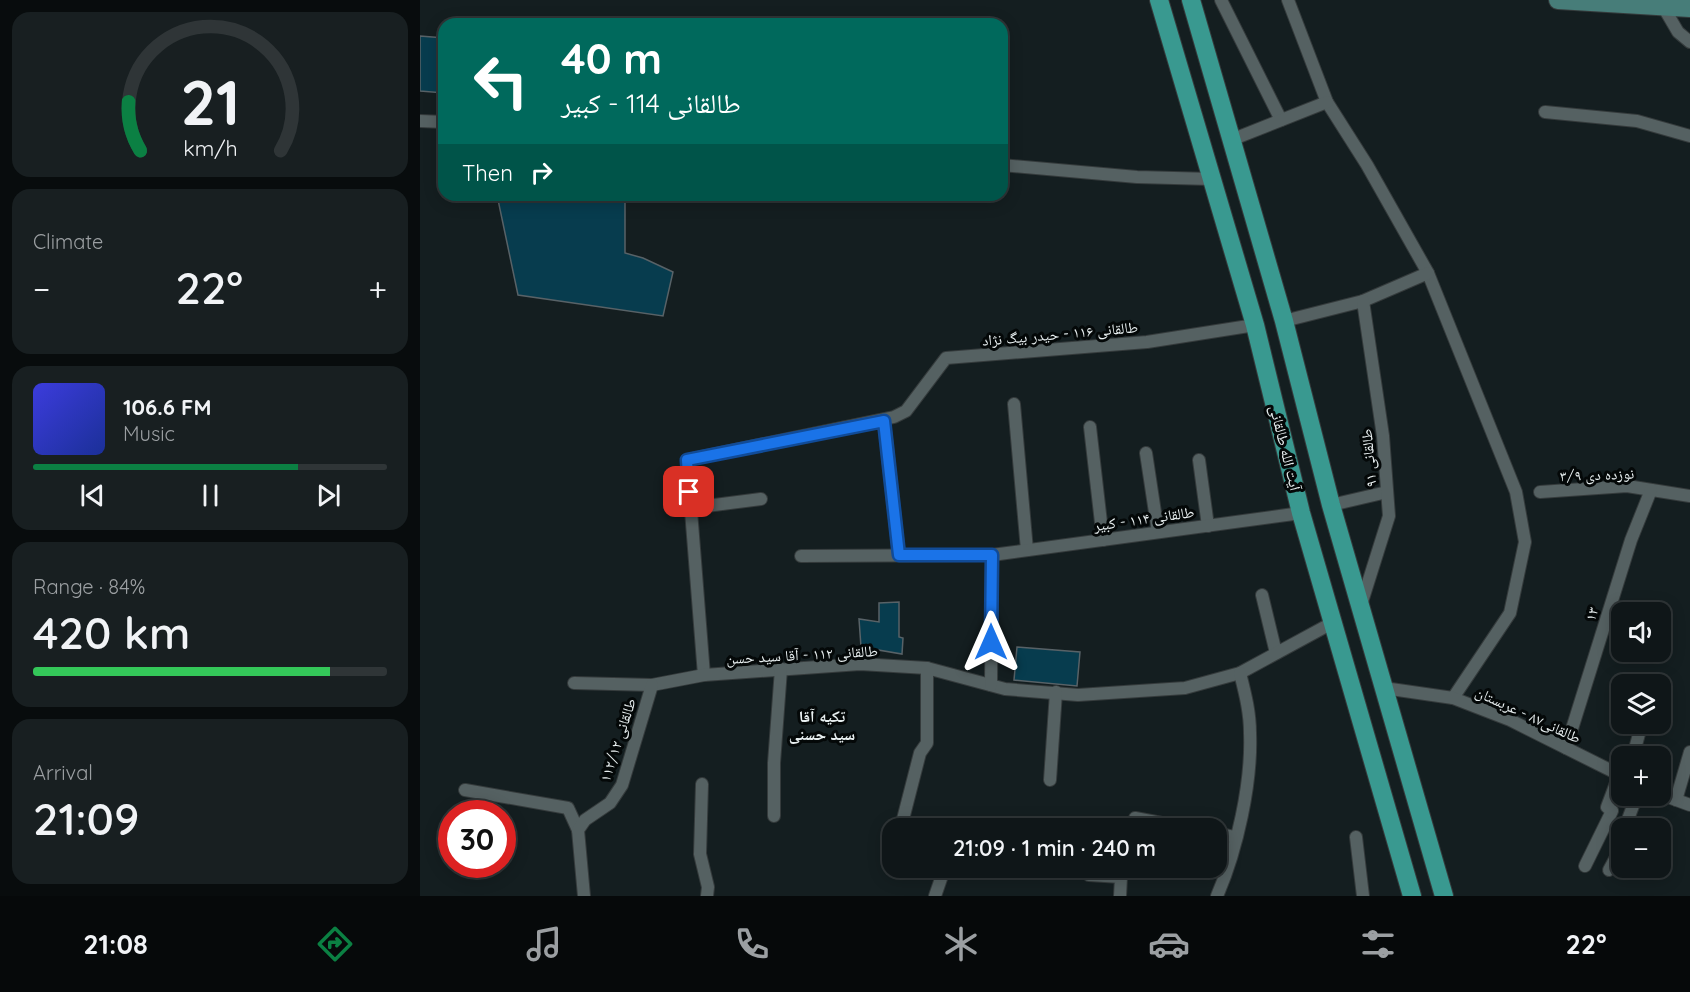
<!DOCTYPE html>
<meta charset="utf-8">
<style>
body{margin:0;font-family:Quicksand,"Noto Naskh Arabic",sans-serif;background:#181f21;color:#f1f3f6;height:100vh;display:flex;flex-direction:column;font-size:22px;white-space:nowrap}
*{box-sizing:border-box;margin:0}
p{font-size:20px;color:#9b9fa2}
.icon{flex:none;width:33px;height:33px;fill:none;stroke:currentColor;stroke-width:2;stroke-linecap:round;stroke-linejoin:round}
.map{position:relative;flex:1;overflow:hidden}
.drawer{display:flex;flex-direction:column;gap:12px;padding:12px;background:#080c0d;width:420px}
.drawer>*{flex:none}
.guide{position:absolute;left:18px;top:18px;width:570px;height:183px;border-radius:18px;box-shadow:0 3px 15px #0003,0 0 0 2px #2f3537;background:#00695c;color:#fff;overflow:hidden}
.controls{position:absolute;left:1191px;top:602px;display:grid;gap:12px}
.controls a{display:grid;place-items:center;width:60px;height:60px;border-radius:12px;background:#0f1618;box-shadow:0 3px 15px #0003,0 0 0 2px #2f3537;font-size:30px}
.speed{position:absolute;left:18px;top:800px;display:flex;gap:12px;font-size:30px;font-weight:700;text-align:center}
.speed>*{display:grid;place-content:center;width:78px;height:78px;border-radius:50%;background:#0f1618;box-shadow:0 3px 15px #0003,0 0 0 2px #2f3537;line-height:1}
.speed .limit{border:9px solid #d22;background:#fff;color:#111}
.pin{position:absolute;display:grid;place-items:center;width:51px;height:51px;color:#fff;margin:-26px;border-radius:12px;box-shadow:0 3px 9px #0006}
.me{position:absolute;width:66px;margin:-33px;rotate:0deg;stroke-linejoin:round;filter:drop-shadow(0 0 4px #0008)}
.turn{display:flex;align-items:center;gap:21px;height:126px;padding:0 24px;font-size:27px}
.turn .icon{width:78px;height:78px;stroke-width:2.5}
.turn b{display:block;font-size:42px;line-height:51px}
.then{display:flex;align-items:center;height:57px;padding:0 24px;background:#0003;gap:12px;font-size:22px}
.big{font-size:45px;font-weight:600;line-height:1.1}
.drawer .tile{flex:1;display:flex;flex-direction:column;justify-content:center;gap:9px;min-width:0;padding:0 21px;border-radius:18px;background:#181f21}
.drawer .dial{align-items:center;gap:0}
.dial svg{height:156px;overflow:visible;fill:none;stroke:#2f3537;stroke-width:7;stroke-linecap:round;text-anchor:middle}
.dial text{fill:#f1f3f6;stroke:none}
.song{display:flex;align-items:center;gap:18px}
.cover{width:72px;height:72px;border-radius:9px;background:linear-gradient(135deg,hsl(240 70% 55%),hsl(230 70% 35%))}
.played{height:6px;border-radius:3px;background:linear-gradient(90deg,#0b8043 75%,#2f3537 75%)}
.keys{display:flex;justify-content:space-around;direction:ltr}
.heat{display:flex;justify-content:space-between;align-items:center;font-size:33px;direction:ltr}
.charge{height:9px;border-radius:4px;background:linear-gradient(90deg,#34c759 84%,#2f3537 0)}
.trip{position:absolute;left:462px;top:818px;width:345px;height:60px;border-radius:18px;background:#0f1618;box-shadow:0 3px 15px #0003,0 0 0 2px #2f3537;font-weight:600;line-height:60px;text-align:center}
.dock{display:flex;height:96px;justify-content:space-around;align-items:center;background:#06090a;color:#9b9fa2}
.dock .icon{width:42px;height:42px}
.dock .active{color:#0b8043}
.dock b{font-size:27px;color:#f1f3f6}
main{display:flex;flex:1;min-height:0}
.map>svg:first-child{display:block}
.building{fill:#073c4e;stroke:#586267;stroke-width:1.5}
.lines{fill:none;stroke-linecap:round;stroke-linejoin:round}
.street-casing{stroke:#353b3c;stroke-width:14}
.secondary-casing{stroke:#353b3c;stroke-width:20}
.primary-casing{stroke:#353b3c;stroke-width:20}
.street{stroke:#556162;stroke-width:12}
.secondary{stroke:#477d79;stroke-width:18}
.primary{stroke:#399990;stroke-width:18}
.route-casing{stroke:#114b97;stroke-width:15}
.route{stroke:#1a73e8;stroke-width:10}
.labels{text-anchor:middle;stroke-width:6;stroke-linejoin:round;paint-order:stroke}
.street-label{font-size:15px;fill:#e8eff0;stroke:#040808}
.neighbourhood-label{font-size:16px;font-weight:bold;fill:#e8eff0;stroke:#040808}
</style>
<main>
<section class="drawer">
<div class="tile dial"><svg viewBox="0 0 100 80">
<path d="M14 69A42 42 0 1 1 86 69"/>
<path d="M14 69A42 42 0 0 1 8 44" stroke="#0b8043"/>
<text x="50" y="56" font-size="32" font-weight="700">21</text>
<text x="50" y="72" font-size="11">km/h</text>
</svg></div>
<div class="tile"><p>Climate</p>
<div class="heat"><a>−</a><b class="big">22°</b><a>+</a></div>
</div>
<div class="tile">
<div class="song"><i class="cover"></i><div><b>106.6 FM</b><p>Music</p></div></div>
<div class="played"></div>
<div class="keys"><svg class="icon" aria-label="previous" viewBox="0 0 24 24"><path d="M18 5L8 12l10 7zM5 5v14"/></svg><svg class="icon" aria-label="pause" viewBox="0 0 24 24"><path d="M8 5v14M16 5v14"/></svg><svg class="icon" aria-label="next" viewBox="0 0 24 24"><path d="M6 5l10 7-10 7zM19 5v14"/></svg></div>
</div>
<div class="tile"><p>Range · 84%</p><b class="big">420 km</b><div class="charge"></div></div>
<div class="tile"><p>Arrival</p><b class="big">21:09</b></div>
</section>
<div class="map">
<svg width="1270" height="896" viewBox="0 0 1270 896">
<rect width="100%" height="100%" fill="#141e20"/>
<!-- building -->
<g class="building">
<path d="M0 36 24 38V93L0 91Z"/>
<path d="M77 195H205V253L223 258 253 272 243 316 98 295Z"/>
<path d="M479 602V637L483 638 482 654 441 647 439 619 459 622V603Z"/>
<path d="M597 647 660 652 657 686 594 680Z"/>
</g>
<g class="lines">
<defs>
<g id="street">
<path d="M801 0 861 120"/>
<path d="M868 0 907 102 947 165 1008 273 1096 492 1105 542 1090 613 1033 698"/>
<path d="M1241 3 1258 32 1270 42"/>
<path d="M1125 112 1217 121 1270 136"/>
<path d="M0 121 24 122"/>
<path d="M811 140 907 102"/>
<path d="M582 165 717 177 791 179"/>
<path d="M864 321 943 301 1008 273"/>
<path d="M594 404 607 550"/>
<path d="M464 421 479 555"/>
<path d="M670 427 683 540"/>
<path d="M726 453 738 532"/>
<path d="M779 460 788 526"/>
<path d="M1120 492 1207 486 1270 496"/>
<path d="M911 505 967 492"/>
<path d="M271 508 341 499"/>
<path d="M381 556 572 555 881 513"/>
<path d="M842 595 856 653"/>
<path d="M941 605 969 516 963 436 943 301"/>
<path d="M284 675 267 460 474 417 486 411 526 358 727 342 835 325"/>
<path d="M154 683 232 685 284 675 440 664 507 668 585 689 658 695 765 688 820 673 912 623"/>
<path d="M571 685 572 555"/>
<path d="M964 688 1033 698 1090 720 1202 776"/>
<path d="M1146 748 1211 540 1231 490"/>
<path d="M1213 756 1222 723"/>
<path d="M630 780 636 692"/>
<path d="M282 784 280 854 288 887 287 896"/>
<path d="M45 790 148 808 158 830"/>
<path d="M1240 794 1270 805"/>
<path d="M1256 800 1270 752"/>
<path d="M354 816V763L361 669"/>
<path d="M715 818 768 828"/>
<path d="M481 827 500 753 507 743V668"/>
<path d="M1211 828 1213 825 1207 822 1217 795"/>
<path d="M796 833 815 837"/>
<path d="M936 837 943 896"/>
<path d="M1165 866 1192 811 1187 807 1199 775"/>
<path d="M1189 870 1202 846"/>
<path d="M669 875 701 877 700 896"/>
<path d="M164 896 158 830 165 820 190 803 202 785 232 685"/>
<path d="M515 896 525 867"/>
<path d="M797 896C817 850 832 783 830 733 830 712 825 693 820 673"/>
</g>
<path id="secondary" d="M1138 0 1270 8"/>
<g id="primary">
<path d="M739 0 835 325 881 513 992 896"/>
<path d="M771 0 864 321 911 505 1024 896"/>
</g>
</defs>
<!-- street casing -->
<use href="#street" class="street-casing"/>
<!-- secondary casing -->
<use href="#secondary" class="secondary-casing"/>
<!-- primary casing -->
<use href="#primary" class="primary-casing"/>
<!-- street -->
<use href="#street" class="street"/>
<!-- secondary -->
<use href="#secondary" class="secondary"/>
<!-- primary -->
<use href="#primary" class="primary"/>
</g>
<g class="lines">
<defs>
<path id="route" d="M269 492 267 460 464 421 479 555H572L571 642"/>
</defs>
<!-- route casing -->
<use href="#route" class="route-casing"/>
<!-- route -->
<use href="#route" class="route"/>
</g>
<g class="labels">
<!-- street labels -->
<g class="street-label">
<text transform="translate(640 334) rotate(-5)" y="5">طالقانی ۱۱۶ - حیدر بیگ نژاد</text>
<text transform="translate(865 448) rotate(76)" y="5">آیت الله طالقانی</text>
<text transform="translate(949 458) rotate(-95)" y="5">طالقانی ۹۱</text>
<text transform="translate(1177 475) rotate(-2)" y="5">نوزده دی ۳/۹</text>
<text transform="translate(724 519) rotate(-8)" y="5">طالقانی ۱۱۴ - کبیر</text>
<text transform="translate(1172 614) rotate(-73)" y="5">۱۳</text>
<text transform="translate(382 655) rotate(-3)" y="5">طالقانی ۱۱۲ - آقا سید حسن</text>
<text transform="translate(1108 715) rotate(25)" y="5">طالقانی۸۷ - عربستان</text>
<text transform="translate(198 740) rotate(-72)" y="5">طالقانی ۱۱۲/۱۲</text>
</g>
<!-- neighbourhood labels -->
<g class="neighbourhood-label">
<text x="402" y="722">تکیه آقا<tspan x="402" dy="18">سید حسنی</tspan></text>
</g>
</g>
</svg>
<div class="controls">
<a><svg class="icon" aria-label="sound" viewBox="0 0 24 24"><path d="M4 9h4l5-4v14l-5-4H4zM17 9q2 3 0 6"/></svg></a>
<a><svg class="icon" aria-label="layers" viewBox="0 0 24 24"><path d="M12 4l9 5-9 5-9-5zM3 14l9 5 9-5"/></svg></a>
<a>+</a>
<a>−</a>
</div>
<div class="speed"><div class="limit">30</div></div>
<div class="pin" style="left:269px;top:492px;background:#d93025"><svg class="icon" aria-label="arrive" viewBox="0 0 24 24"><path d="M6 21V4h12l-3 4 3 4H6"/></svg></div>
<svg class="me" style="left:571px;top:642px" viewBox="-20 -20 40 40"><path d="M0-17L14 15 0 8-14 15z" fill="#1a73e8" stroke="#fff" stroke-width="4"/></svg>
<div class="trip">21:09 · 1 min · 240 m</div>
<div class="guide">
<div class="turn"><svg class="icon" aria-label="left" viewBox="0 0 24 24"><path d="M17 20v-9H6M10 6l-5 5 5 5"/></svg><div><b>40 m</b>طالقانی 114 - کبیر</div></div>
<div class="then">Then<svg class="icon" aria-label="right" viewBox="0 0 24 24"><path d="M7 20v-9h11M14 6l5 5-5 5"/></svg></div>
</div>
</div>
</main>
<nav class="dock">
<b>21:08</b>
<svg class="icon active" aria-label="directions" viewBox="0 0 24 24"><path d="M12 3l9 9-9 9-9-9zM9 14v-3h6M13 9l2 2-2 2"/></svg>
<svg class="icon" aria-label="music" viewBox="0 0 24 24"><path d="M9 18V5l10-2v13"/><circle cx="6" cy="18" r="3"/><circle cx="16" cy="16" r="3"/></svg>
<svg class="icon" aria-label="phone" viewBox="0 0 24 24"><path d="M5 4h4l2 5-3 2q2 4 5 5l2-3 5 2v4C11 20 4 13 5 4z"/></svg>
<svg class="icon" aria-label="climate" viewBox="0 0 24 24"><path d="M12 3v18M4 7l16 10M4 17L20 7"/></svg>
<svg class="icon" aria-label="car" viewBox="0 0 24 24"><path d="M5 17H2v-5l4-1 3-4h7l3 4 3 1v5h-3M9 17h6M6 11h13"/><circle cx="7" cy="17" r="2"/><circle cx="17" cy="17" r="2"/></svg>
<svg class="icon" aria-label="filters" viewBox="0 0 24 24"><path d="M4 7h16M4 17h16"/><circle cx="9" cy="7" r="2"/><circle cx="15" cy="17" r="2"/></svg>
<b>22°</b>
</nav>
